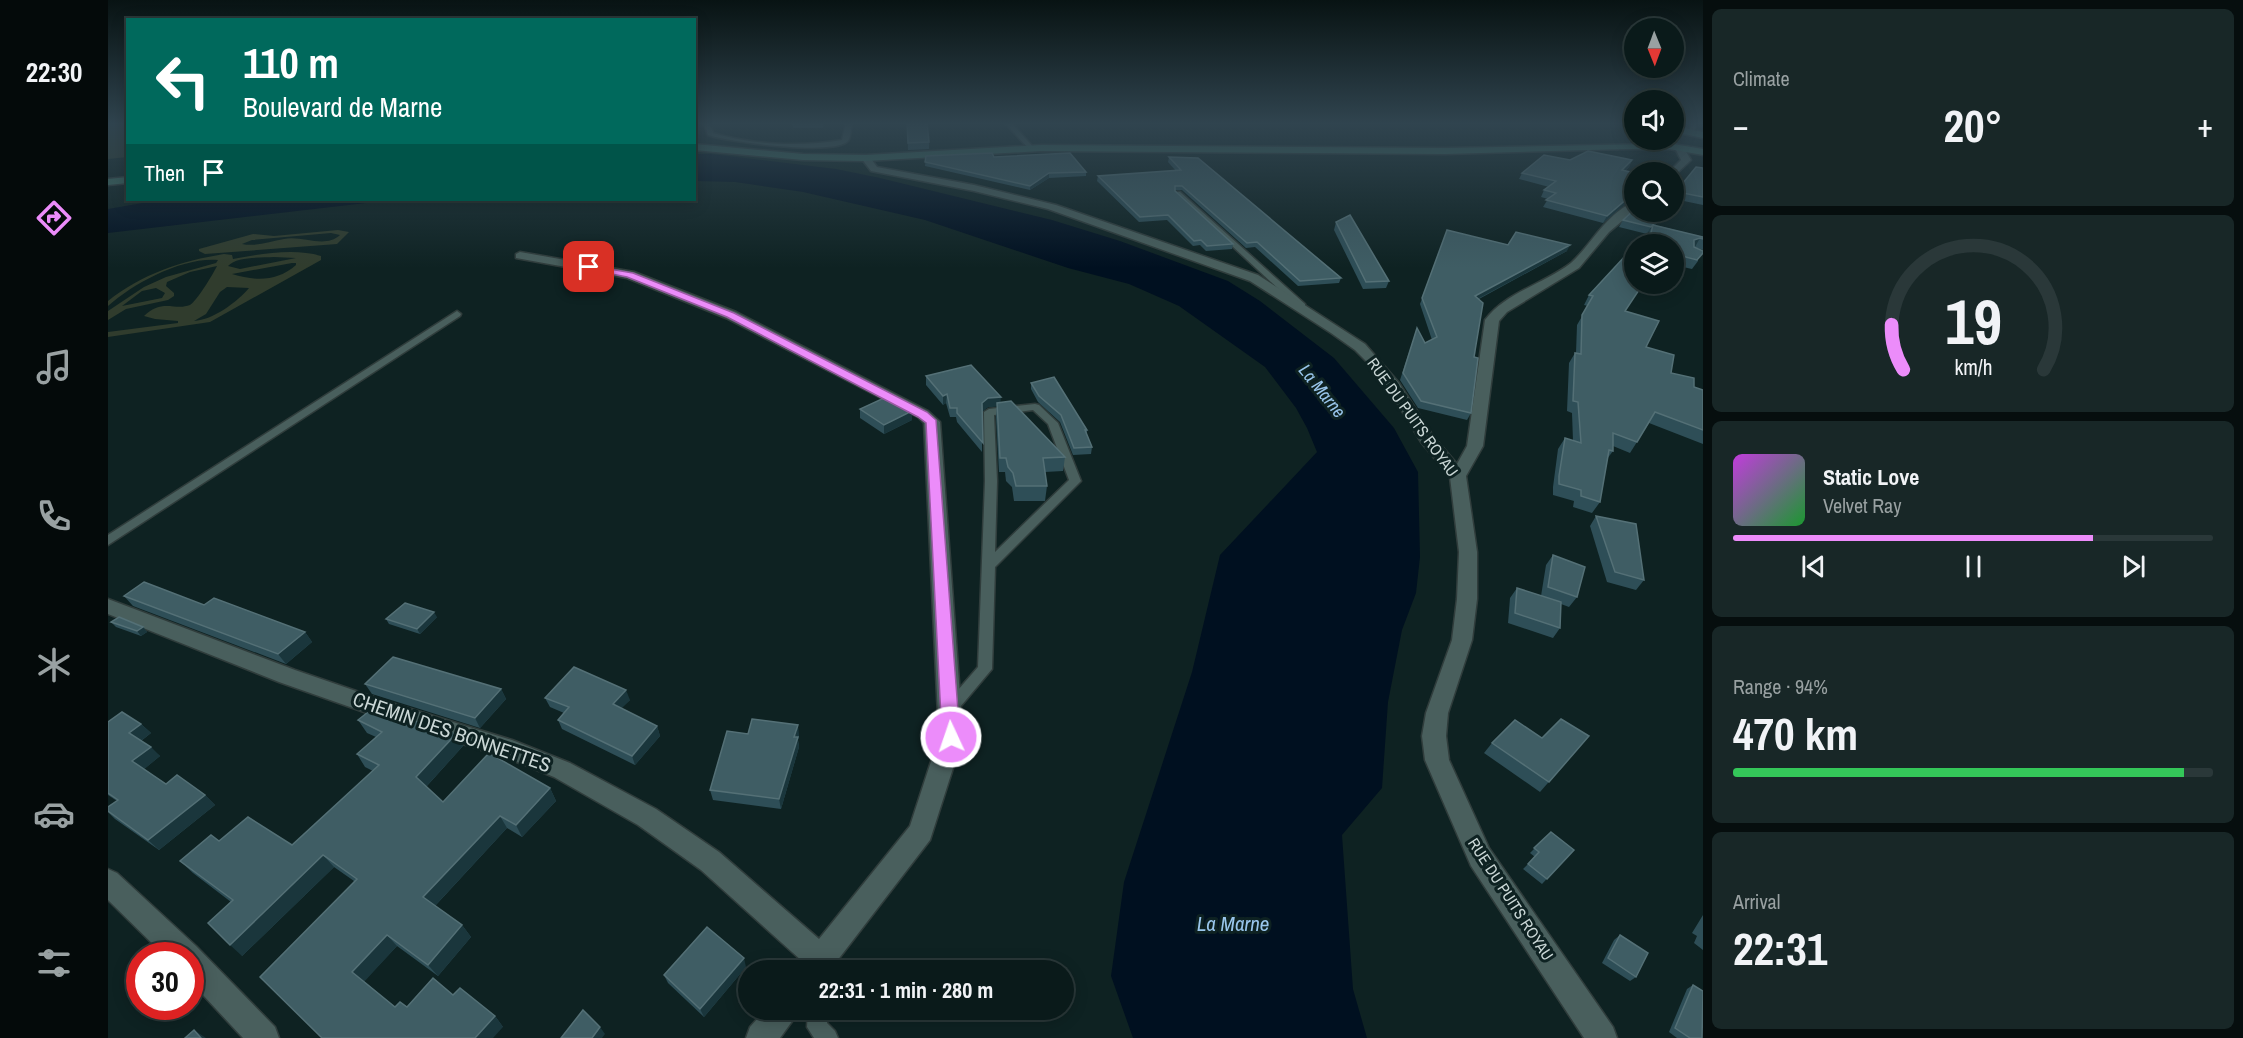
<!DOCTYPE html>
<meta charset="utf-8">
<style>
body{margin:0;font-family:"Archivo Narrow",sans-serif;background:#182727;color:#f1f3f6;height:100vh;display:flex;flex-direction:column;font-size:22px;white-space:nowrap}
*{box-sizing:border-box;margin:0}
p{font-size:20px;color:#99a1a2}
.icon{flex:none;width:33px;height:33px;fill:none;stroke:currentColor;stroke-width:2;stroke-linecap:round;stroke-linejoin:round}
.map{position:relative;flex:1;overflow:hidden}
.details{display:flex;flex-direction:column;gap:9px;padding:9px;background:#060e0e;width:540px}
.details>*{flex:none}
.guide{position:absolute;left:18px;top:18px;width:570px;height:183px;border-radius:0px;box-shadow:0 3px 15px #0003,0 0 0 2px #2a3839;background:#00695c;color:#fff;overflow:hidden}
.needle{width:39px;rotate:179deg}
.tools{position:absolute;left:1516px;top:18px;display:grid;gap:12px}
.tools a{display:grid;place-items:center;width:60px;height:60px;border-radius:50%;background:#0a1a1a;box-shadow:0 3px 15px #0003,0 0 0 2px #2a3839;font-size:30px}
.speed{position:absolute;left:18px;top:942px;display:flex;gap:12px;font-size:30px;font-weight:700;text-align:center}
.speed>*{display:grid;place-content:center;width:78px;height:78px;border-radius:50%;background:#0a1a1a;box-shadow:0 3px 15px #0003,0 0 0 2px #2a3839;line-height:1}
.speed .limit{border:9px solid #d22;background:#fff;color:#111}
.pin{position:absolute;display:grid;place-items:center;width:51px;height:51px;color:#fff;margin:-26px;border-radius:12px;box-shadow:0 3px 9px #0006}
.me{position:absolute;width:66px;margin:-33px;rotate:357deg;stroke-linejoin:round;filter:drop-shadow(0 0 4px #0008)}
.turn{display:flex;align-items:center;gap:21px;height:126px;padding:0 18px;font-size:27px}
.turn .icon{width:78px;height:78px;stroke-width:2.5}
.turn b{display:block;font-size:42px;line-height:51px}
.then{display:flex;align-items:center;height:57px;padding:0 18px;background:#0003;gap:12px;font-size:22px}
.big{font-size:45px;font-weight:700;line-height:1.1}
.details .card{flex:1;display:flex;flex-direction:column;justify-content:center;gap:9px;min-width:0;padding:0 21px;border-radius:9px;background:#182727}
.details .dial{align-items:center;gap:0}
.dial svg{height:156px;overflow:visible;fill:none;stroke:#2a3839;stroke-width:7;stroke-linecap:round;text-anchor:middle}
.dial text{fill:#f1f3f6;stroke:none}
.song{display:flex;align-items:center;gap:18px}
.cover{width:72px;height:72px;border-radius:9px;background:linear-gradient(135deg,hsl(290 70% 55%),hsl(130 70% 35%))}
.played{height:6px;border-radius:3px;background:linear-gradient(90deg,#ec8cfa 75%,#2a3839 75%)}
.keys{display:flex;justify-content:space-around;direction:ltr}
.heat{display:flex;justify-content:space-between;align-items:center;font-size:33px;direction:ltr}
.charge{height:9px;border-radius:4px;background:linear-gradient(90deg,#34c759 94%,#2a3839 0)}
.trip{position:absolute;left:630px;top:960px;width:336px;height:60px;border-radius:30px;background:#0a1a1a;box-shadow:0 3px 15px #0003,0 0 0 2px #2a3839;font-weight:700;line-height:60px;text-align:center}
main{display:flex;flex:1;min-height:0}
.tabs{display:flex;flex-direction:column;width:108px;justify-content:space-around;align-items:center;background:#040a0a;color:#99a1a2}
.tabs .icon{width:42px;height:42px}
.tabs .active{color:#ec8cfa}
.tabs b{font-size:27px;color:#f1f3f6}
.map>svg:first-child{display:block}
.green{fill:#303c2d;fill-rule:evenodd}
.water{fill:#001020}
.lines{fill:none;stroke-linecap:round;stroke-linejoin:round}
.lane-casing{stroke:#303d3c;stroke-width:3}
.street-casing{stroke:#303d3c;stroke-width:3}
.secondary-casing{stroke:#303d3c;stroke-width:3}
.lane{fill:#495f5d;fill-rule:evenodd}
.street{fill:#495f5d;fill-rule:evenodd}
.secondary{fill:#407064;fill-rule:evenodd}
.wall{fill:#2e4e57}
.shaded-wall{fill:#1a363c}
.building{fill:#3f5d64;stroke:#547076;stroke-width:1.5}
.route{fill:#ec8cfa;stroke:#995ba2;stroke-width:1.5}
.labels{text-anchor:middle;stroke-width:6;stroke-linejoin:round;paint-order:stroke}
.street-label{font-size:16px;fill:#cad7d6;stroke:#0e2222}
.water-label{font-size:18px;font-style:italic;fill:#99c6ec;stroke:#0e2222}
.near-street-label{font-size:20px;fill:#cad7d6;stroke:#0e2222}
.near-water-label{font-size:21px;font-style:italic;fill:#99c6ec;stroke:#0e2222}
</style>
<main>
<nav class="tabs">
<b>22:30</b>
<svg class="icon active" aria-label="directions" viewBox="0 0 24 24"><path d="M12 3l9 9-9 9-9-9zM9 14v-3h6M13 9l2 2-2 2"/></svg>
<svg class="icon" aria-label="music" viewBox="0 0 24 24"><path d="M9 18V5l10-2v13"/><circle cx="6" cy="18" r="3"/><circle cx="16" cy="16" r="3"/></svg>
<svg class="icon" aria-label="phone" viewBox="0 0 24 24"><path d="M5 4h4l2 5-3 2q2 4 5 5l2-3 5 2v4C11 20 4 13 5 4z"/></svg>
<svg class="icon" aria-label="climate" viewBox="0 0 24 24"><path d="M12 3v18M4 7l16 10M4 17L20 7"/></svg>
<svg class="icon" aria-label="car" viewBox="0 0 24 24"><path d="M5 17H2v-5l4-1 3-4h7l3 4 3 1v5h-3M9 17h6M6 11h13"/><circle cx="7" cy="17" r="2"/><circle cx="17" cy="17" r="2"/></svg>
<svg class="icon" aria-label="filters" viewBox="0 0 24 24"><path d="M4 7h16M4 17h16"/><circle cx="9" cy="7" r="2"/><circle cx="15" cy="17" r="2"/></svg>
</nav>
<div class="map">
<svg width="1595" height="1038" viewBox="0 0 1595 1038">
<rect width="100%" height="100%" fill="#0e2222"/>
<!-- green -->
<g class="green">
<path d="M0 122H19V157L0 159Z"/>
<path d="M230 230 241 232 229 244 97 254 91 251V249L145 234 166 236ZM223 233 232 235C217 249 194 235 176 239 162 241 149 247 134 244L144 240Z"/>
<path d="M116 254 124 255 125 259C152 254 186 248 213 256V260L102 322 0 337V332L70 323V321L47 319 36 316C54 298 67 311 82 305 89 301 105 274 109 266L82 272 59 282 58 286 66 293V296L60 300 18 309 0 320V311L36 287 58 277 108 263 110 260C74 257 26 283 0 306V301C34 274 73 261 116 254ZM166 257 188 258 132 269 120 266C129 256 153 258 166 257ZM184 263H188V265C169 282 147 281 124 274ZM119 287 141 288C129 302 105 320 86 321L98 314 112 292ZM48 288 57 293 54 298 14 306 34 291Z"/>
</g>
<!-- water -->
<g class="water">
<path d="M587 154H603L728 169 772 178 944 220 1012 241 1120 281 1152 301 1226 358 1286 428 1310 472 1312 557 1308 593 1294 630 1280 702 1274 788 1234 835 1245 989 1259 1038H1025L1003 976 1016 882 1084 672 1112 555 1209 452 1199 428 1188 408 1157 367 1071 306 1021 284 960 268 817 220 695 192 627 182 587 181Z"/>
<path d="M52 200H284L0 233V209Z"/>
</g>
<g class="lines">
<defs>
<g id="lane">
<path d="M595 122H601L605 133C645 145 693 147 734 140L738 122H744C743 127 743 137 740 141 726 156 621 142 600 135Z"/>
<path d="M896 122H903L925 147V149H921Z"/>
<path d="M1581 122H1587L1589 127 1582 134 1579 132 1583 127Z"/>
<path d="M1068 192H1072L1197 304V308H1191L1068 194Z"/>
<path d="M349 311 353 314 352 316 0 545V535Z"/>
<path d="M927 404 931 405 950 423 973 481 887 567 884 669 847 713 842 715 837 713 834 709 837 705 870 667 877 481 876 412 881 409ZM925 410 940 424 961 480 887 552 889 481 886 415Z"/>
<path d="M700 1010H720L719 1023 727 1031 730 1038H706L699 1027Z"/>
</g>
<g id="street">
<path d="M1570 148H1576L1583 160 1566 176V172H1561L1573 160 1568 150Z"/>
<path d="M755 156H761L769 167 866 185 948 205 1150 275 1257 344 1291 383 1325 436 1349 464 1359 446 1377 320C1398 292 1436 284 1463 263 1483 245 1500 211 1527 202V210L1501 232 1471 268 1399 312 1391 321 1375 446 1358 476 1369 552V599L1364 640 1340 713 1338 736 1341 760 1381 848 1505 1027 1509 1038H1476L1363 866 1317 760 1314 736 1318 713 1344 640 1349 599 1351 552 1342 477 1313 442 1280 388 1262 365 1247 350 1223 333 1142 281 940 209 866 191 763 171 753 158Z"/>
<path d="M412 252 526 272 628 312 820 411 832 422 855 737 822 840 722 970H690L694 961 593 870 530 825 446 777 399 758 279 720 171 682 0 614V599L187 670 280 702 404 740 462 763 548 809 611 852 711 939 802 826 831 737 816 423 810 417 618 318 519 278 408 258V254Z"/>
<path d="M0 869 9 873 88 946 167 1027 171 1038H135L82 981V956H57L0 900Z"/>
<path d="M657 1010H690L685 1020 672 1038H638L642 1027Z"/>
</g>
<g id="secondary">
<path d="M1566 126 1595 132V138L1566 132Z"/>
<path d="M1547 141 1595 149V155L1561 149H1518L1337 154 933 151 758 161 695 160 586 150V144L695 154 758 155 933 145 1337 148 1543 144Z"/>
<path d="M20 177V183L0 185V179Z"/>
</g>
</defs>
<!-- lane casing -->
<use href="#lane" class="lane-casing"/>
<!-- street casing -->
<use href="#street" class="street-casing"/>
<!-- secondary casing -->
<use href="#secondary" class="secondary-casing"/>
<!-- lane -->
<use href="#lane" class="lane"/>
<!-- street -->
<use href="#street" class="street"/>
<!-- secondary -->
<use href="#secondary" class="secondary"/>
</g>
<!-- wall -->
<g class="wall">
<path d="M684 122H716L715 128H685Z"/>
<path d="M799 122 821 142V149L800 150Z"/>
<path d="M818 156 886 157 978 172V176L941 178 922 190 817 166Z"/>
<path d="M1061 157 1233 278 1231 283 1190 286 1147 247 1138 248 1074 190H1067L1125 244 1124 249 1098 251 1092 245 1085 246 1059 220 1031 222 989 181 990 176 1068 171 1060 162Z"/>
<path d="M1462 160H1524L1521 167 1517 171 1527 173V200L1516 205 1495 223 1435 207 1440 199 1433 197 1436 190 1441 187 1411 179 1414 173Z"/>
<path d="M1595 168V205L1571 200 1566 205V181L1575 183Z"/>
<path d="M1527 212H1560L1547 225 1595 237V250L1586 247 1590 261 1584 269 1566 265V244H1537L1540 234 1542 230 1539 234 1511 227 1515 220Z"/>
<path d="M1228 222 1281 281 1278 288 1255 289 1226 230Z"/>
<path d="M1339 230 1400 245 1459 251 1371 299 1363 413 1359 420 1310 408 1292 380 1309 328 1317 343 1324 340 1312 304Z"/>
<path d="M1527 257 1517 312 1538 347 1563 373 1586 387 1595 390V444L1541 423 1522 453 1505 446V451L1499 459 1492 502 1484 513 1465 507 1466 501 1445 495V487L1450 449 1457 438 1465 441 1464 413 1459 411 1461 363 1467 353H1468L1469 325 1480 306 1476 305 1481 295Z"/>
<path d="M818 376 893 403 957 457 955 471 937 472 939 486 937 501H906L904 487 898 481 897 472H891L888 417 889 406 880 407 874 411V452L849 422 848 417H842L838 403 835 405 818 385Z"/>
<path d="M923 383 979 430V435L984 447 983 454 965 455 952 422 930 402 923 389Z"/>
<path d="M752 409 804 411V420L776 434 752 418Z"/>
<path d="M1488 516 1536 580 1528 590 1499 582 1482 526Z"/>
<path d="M1445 555 1469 597 1461 607 1453 604 1452 628 1445 638 1400 623 1402 598 1409 588 1433 596 1438 565Z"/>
<path d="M16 596 96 605 197 632 204 642 178 664 25 606Z"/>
<path d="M329 617 312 634 281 624 278 619Z"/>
<path d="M3 622 35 627 39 632 33 636 8 627Z"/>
<path d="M257 684 393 689 398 699 372 728 264 694Z"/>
<path d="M437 698 522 700 513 708 549 726 552 736 527 765 454 729 450 720 456 713 442 707Z"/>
<path d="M250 720 348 734 355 746 318 787 335 802 442 788 448 801 414 837 399 828 327 906 354 925 363 937 330 976 289 946 256 981 287 1007H299L345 995 387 1016 395 1027 214 1038 246 881 226 867 134 956 123 902 85 873 72 861 111 841 184 845 265 771 257 767 249 754 268 737 259 733Z"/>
<path d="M0 722 33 724 43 733 33 741 52 756 36 769 58 784 97 795 107 805 51 850 7 819 0 812V807L9 801 0 795Z"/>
<path d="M640 734 691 735 690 740 691 747 673 809 605 800 602 790Z"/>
<path d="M1481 736 1432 792 1376 753 1384 743 1434 738Z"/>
<path d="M1443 832 1466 850 1434 884 1415 869 1427 857 1422 853Z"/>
<path d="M1595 915V950L1586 943 1589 936 1584 933Z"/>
<path d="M1512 935 1528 977 1522 981 1494 963 1506 940Z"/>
<path d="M638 967 596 1017 560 983 556 975Z"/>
<path d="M1585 985 1594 1038H1569L1561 1032 1579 989Z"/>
</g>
<!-- shaded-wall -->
<g class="shaded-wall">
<path d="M1524 160 1521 167 1511 176 1514 170Z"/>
<path d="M941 173V178L922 190V186Z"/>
<path d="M1575 193 1571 200 1566 205V202Z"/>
<path d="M1527 195V200L1516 205 1495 223 1499 216 1520 198Z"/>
<path d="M1557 212H1560L1544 228 1545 225 1539 234 1543 227Z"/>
<path d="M1592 238 1587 247 1581 249 1586 240Z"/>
<path d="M1462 245 1459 251 1364 302 1367 296Z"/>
<path d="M839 394 838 403 835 405V396Z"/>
<path d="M893 397 892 406 880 407 874 412V403L880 398Z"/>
<path d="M804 411V420L776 434V425Z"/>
<path d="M326 612 329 617 312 634 309 629Z"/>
<path d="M35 627 39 632 33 636 29 631Z"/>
<path d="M197 632 204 642 178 664 170 654Z"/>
<path d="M393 689 398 699 372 728 367 718Z"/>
<path d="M518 690 522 700 508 714 505 704Z"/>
<path d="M33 724 43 733 30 743 21 733Z"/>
<path d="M690 725 691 735 690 740 691 747 673 809 671 799Z"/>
<path d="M549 726 552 736 527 765 524 756Z"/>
<path d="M348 734 355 746 316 789 308 777Z"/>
<path d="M43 747 52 756 34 771 24 761Z"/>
<path d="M442 788 448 801 414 837 408 825Z"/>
<path d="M97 795 107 805 51 850 40 840Z"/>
<path d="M392 816 399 828 324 909 315 897Z"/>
<path d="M215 855 226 867 134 956 122 945Z"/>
<path d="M354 925 363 937 330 976 320 965Z"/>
<path d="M279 935 289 946 255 983 244 972Z"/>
<path d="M636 958 638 967 596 1017 592 1009Z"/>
<path d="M387 1016 395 1027 385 1038H367Z"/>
<path d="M492 1027 497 1034 494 1038H484Z"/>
<path d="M86 1030 98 1038H93Z"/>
</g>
<!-- building -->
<g class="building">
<path d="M799 122H819L821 142 800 143Z"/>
<path d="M1480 151 1524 160 1514 170 1527 173V195L1520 198 1499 216 1438 200 1448 193 1436 190 1448 181 1414 173 1436 155 1462 160Z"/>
<path d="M884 153 886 157 962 153 978 172 941 173 922 186 817 162 818 156Z"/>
<path d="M1061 157 1090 158 1233 278 1192 281 1149 242 1139 243 1074 186H1067V191L1125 244 1099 246 1093 240 1086 241 1060 215 1032 217 990 176 1073 170Z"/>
<path d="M1588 167 1595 168V197L1575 193 1566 202V181L1575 183Z"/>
<path d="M1527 209V212H1557L1543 227 1515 220Z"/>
<path d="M1242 215 1281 281 1258 282 1228 222Z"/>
<path d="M1545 225 1595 237V239L1592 238 1586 240V247L1595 251V253L1589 260 1566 254V244H1540Z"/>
<path d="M1339 230 1400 245 1408 232 1462 245 1367 296 1375 303 1366 357 1370 358 1363 413 1313 401 1295 373 1309 328 1317 343 1329 337 1314 298Z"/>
<path d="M1518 255 1527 257V284H1535L1517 311 1551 321 1538 347 1566 355 1563 373 1586 378V387L1595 390V430L1547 412 1529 442 1505 433V451L1501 450 1492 502 1473 496V490L1451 484V476L1457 438 1473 443 1470 402 1465 401 1467 353 1473 354 1474 315 1485 296 1481 295Z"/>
<path d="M863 365 893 397 880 398 874 403 875 443 849 413V408H842L839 394 835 396 818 376Z"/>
<path d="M946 377 979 430H977L984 447 966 448 953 415 931 396 923 383Z"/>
<path d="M778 397 804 411 776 425 752 409Z"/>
<path d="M903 401 957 457 935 458 939 486H908L905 473 900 467 898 458H892L889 403Z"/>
<path d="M1488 516 1528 524 1536 580 1507 572Z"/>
<path d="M1445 555 1477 567 1469 597 1440 587Z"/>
<path d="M36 582 96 605 106 598 197 632 170 654 16 596Z"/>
<path d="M1409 588 1453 602 1452 628 1407 613Z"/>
<path d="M297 603 326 612 309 629 278 619Z"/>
<path d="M11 617 35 627 29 631 3 622Z"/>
<path d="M285 657 393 689 367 718 257 684Z"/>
<path d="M466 667 518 690 505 704 549 726 524 756 450 720 461 707 437 698Z"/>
<path d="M265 708 348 734 308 777 335 802 381 753 442 788 408 825 392 816 315 897 354 925 320 965 279 935 244 972 287 1007 292 1002 299 1007 325 978 345 995 352 988 387 1016 367 1038H214L152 977 249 879 215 855 122 945 100 923 125 900 72 861 103 835 111 841 140 817 184 845 271 765 249 754 274 732 250 720Z"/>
<path d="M14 712 33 724 21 733 43 747 24 761 58 784 69 775 97 795 40 840 0 811V807L10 800 0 793V722Z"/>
<path d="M644 719 690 725 686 737H690L671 799 602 790 619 731 640 734Z"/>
<path d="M1453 719 1481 736 1441 782 1384 743 1407 720 1434 738Z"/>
<path d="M1443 832 1466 850 1439 879 1420 864 1431 852 1426 848Z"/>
<path d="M599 927 636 958 592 1009 556 975Z"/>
<path d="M1512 935 1540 953 1528 977 1500 958Z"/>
<path d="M1585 985 1595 991 1594 1038H1582L1567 1028Z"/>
<path d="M475 1010 492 1027 484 1038H453Z"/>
<path d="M86 1030 93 1038H77Z"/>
</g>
<!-- sky -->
<linearGradient id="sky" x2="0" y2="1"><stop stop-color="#081313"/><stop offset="0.46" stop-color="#30444f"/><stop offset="1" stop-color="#30444f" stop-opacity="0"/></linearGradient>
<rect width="1595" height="268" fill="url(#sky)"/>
<!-- route -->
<path class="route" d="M478 265 525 273 626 313 819 412 828 420 852 737 849 742 843 744 837 742 834 737 818 423 810 417 619 317 519 277 478 269Z"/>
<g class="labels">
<!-- street labels -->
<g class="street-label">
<text transform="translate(1305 417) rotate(54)" y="6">RUE DU PUITS ROYAU</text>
<text transform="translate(1403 899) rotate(57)" y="6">RUE DU PUITS ROYAU</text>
</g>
<!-- water labels -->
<g class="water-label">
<text transform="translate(1214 391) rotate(51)" y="6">La Marne</text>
</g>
<!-- near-street labels -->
<g class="near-street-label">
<text transform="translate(344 732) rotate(19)" y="7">CHEMIN DES BONNETTES</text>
</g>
<!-- near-water labels -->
<g class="near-water-label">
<text x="1125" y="931">La Marne</text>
</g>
</g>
</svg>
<div class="tools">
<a><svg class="needle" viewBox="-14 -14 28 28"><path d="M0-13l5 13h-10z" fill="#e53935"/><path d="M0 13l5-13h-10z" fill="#99a1a2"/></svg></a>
<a><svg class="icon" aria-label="sound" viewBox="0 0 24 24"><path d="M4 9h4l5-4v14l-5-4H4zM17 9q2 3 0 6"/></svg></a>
<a><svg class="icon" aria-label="search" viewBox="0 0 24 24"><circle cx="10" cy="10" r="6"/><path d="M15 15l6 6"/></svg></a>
<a><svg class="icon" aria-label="layers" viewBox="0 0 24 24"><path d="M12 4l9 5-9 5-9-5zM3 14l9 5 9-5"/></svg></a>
</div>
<div class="speed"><div class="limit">30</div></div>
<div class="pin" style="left:481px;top:267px;background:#d93025"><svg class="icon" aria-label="arrive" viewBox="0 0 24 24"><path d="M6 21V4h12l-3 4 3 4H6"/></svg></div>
<svg class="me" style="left:843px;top:737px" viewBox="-20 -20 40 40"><circle r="17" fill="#ec8cfa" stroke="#fff" stroke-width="3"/><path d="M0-11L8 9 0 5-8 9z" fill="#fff"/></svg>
<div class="trip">22:31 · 1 min · 280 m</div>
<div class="guide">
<div class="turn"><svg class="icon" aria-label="left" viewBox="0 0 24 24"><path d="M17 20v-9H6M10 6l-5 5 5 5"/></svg><div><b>110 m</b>Boulevard de Marne</div></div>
<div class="then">Then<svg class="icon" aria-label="arrive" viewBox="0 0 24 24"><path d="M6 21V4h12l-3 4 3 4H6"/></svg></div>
</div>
</div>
<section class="details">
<div class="card"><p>Climate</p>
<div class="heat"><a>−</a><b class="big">20°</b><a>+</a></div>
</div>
<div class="card dial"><svg viewBox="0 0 100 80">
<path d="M14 69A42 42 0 1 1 86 69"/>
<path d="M14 69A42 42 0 0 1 8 46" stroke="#ec8cfa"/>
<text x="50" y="56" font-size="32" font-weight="700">19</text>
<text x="50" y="72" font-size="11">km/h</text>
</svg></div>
<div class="card">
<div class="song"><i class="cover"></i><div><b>Static Love</b><p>Velvet Ray</p></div></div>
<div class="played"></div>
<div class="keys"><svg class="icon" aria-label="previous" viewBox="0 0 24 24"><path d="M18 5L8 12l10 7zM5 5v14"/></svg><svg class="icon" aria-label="pause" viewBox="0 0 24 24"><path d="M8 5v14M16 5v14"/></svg><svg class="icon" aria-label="next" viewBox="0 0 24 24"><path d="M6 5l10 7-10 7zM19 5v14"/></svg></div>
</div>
<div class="card"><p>Range · 94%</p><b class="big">470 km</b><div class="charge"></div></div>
<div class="card"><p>Arrival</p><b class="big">22:31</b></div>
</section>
</main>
